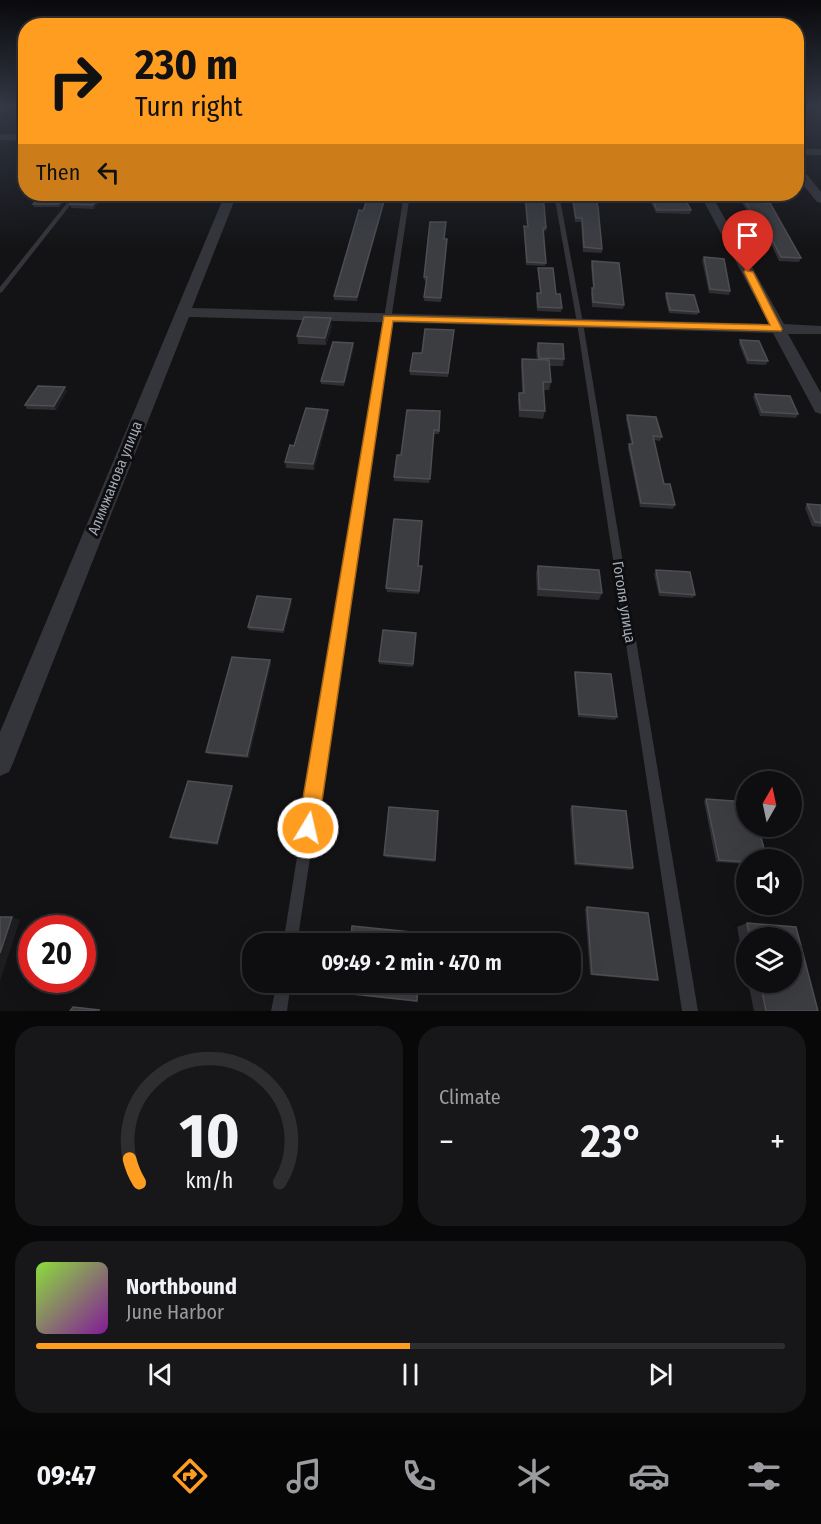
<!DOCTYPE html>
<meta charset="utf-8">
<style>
body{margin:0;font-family:"Fira Sans Condensed",sans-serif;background:#171719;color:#f1f3f6;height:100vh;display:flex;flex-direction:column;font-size:22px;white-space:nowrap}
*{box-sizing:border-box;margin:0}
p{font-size:20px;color:#9b9c9f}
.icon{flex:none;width:33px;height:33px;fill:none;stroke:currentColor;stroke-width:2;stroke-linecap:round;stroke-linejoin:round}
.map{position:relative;height:1011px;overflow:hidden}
.details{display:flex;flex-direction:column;gap:15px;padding:15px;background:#080809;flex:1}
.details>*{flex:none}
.banner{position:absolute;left:18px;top:18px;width:786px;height:183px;border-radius:24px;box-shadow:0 6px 24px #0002,0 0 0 2px #2e2e30;background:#ff9d21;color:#111;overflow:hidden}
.needle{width:39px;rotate:9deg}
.controls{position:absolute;left:736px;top:771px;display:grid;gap:12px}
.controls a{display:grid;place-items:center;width:66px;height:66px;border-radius:50%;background:#0e0e10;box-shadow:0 6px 24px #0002,0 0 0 2px #2e2e30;font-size:30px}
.speed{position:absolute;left:18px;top:915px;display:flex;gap:12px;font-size:30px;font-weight:700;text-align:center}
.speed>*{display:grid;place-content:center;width:78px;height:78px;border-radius:50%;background:#0e0e10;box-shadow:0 6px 24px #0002,0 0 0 2px #2e2e30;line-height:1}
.speed .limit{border:9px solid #d22;background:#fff;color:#111}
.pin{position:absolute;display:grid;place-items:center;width:51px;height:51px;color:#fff;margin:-62px -26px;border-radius:50% 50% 50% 0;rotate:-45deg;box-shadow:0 0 6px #0007}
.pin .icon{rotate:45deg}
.me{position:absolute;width:66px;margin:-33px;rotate:9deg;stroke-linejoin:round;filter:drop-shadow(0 0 4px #0008)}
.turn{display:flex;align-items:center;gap:21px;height:126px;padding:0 18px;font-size:27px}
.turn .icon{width:78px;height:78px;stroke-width:2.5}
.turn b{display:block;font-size:42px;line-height:51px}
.then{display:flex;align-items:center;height:57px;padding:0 18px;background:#0003;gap:12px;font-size:22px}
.big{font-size:45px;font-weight:600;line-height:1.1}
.details .widget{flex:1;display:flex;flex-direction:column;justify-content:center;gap:9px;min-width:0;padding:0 21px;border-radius:24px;background:#171719}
.details .dial{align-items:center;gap:0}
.dial svg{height:156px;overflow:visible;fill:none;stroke:#2e2e30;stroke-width:7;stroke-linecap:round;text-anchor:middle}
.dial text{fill:#f1f3f6;stroke:none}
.song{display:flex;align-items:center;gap:18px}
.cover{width:72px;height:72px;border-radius:9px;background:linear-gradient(135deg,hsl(90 70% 55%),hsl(290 70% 35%))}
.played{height:6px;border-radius:3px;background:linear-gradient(90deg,#ff9d21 50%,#2e2e30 50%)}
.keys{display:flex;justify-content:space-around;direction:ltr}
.heat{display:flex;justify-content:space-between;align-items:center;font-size:33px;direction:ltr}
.details .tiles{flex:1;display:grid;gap:15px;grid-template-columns:1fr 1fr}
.widget:last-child{grid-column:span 2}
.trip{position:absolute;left:242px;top:933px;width:339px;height:60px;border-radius:24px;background:#0e0e10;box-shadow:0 6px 24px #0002,0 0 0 2px #2e2e30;font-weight:600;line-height:60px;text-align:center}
.dock{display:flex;height:96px;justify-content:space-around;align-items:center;background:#060606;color:#9b9c9f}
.dock .icon{width:42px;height:42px}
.dock .current{color:#ff9d21}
.dock b{font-size:27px;color:#f1f3f6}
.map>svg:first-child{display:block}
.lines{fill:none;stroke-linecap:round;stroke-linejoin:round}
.service{fill:#34353a;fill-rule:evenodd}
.minor{fill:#34353a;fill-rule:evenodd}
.wall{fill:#2f2f33}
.shaded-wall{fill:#1e1e21}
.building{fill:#3b3d41;stroke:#4c4e53;stroke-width:1.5}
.route{fill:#ff9d21;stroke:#a66615;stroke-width:1.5}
.labels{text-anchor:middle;stroke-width:6;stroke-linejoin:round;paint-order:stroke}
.street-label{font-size:15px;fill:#a3abb6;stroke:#0e0e10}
</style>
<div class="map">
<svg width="821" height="1011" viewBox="0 0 821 1011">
<rect width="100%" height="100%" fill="#131315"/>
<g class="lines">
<!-- service -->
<g class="service">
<path d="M74 194H79L2 292 0 293V287Z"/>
<path d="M404 194H410L297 944H283Z"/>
<path d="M554 194H559L583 323 698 1011H682L577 323Z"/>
<path d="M277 982H291L287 1011H271Z"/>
</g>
<!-- minor -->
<g class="minor">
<path d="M1 106H11L0 115Z"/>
<path d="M0 134 26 135V141L0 140Z"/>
<rect x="796" y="149" width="25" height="6"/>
<path d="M796 165 800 166 821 192V203L817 202 796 176Z"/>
<path d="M225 194H237L192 308 769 324 700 194H711L784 324 821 326V334H788L821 393V414L815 412 813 408 773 333 189 317 13 763 9 772 0 776V732Z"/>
</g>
</g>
<!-- wall -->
<g class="wall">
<path d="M796 118 805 129 804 132H796Z"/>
<path d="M72 194 60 207H34L33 204Z"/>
<path d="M106 194 94 209 71 208 70 204Z"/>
<path d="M524 194H543L546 228V231H543L546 263 545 266 526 265 524 230V226L527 227Z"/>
<path d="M571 194H594L602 249V253L583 252 581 222H575Z"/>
<path d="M647 194H682L691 210 690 214 656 213Z"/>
<path d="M737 194H759L801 258 799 262 779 261 762 225H755Z"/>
<path d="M363 211 357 301 334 300V296Z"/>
<path d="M444 239 441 302 424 301 426 281 424 280V277Z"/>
<path d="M704 257 730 291 729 295 709 293 702 260Z"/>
<path d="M592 261 624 305 623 309 592 307 591 293 593 288 591 266Z"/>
<path d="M538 268 556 294 562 308 561 312 537 311 536 297 537 293H540L538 271Z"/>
<path d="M666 293 699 312 697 315 669 313 665 297Z"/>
<path d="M332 326 326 345 298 344 297 336Z"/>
<path d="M454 330 448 377 410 375V371L422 353Z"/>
<path d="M740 340 768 361 766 365 747 364 739 344Z"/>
<path d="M353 343 354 347 344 386 321 384V381Z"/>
<path d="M538 343 564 359 563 366H549L551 382 549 390H543L545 411 543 419 519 417 518 400 519 393H522L521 366 522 359 537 360 536 350Z"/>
<path d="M67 391 56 410 27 409 25 405Z"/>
<path d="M755 394 798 414 796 418 760 416 753 397Z"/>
<path d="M328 410V416L314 470 286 468 285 462 294 446Z"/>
<path d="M440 411 439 434H434L429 483 394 481V477L401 455Z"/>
<path d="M627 415 662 437 660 441 654 440 664 484 675 505 673 509 640 507 628 448 629 444H631L626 419Z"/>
<path d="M807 504 821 505V527L812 526 805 508Z"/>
<path d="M418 566H422L419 594 387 592 386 588Z"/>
<path d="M538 566 602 593 599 600 537 596 536 573Z"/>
<path d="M656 570 695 595 693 598 659 596 654 574Z"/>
<path d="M292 602 284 633 249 630 248 627Z"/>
<path d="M416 633 413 667 379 664V661Z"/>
<path d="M270 660 271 664 249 758 208 754 206 752Z"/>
<path d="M575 672 617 717 615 720 578 717 574 675Z"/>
<path d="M233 788 218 845 172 839 170 837Z"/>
<path d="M706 799 747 860V864L716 862 704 801Z"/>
<path d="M572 806 633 868 631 870 574 865 570 809Z"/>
<path d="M438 811 435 862 385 857 384 855Z"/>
<path d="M587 907 658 980 655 981 590 975 585 909Z"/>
<path d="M747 923 796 927 818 1011H754L748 982H792V938H747V976L737 927Z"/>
<path d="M344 993 417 1001V1002L345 994Z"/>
</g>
<!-- shaded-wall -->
<g class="shaded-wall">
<path d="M68 194H72L60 207 59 204Z"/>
<path d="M102 194H106L94 209 93 205Z"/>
<path d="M386 194H387L357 301V297Z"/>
<path d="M331 318 332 326 326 345 325 338Z"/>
<path d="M353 343 354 347 344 386V382Z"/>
<path d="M65 387 67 391 56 410 54 406Z"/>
<path d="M328 410V416L314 470 313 464Z"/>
<path d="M291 599 292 602 284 633 283 630Z"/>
<path d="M270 660 271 664 249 758 247 756Z"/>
<path d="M232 786 233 788 218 845 217 843Z"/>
<path d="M12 917 20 920 0 981V953Z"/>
</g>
<!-- building -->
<g class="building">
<path d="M796 118 805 129H796Z"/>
<path d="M43 194H68L59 204H33Z"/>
<path d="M78 194H102L93 205 70 204Z"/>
<path d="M369 194H386L357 297 334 296 359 210 363 211Z"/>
<path d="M525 194H543L546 228H543L546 263 527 262 524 226 528 227Z"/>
<path d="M572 194H594L598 207 602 249 584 247 582 218H576Z"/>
<path d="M650 194H682L691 210H657Z"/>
<path d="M740 194H759L764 203H770L801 258 781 257 763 222 757 221Z"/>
<path d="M430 222H446L444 239H447L441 298 424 297 427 277H424Z"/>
<path d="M704 257 724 259 730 291 710 289Z"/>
<path d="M592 261 619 263 624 305 593 302 592 288H594Z"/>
<path d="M538 268H553L556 294H560L562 308 538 307 537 293H541Z"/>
<path d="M666 293 694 295 699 312 670 310Z"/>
<path d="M304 317 331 318 325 338 297 336Z"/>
<path d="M425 329 454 330 448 373 410 371 413 353H422Z"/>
<path d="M740 340 759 341 768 361 748 360Z"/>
<path d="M333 342 353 343 344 382 321 381Z"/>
<path d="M538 343 563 344 564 359 539 358Z"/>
<path d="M522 359 549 360 551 382H543L545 411 520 410 519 393H524Z"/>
<path d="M38 386 65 387 54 406 25 405Z"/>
<path d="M755 394 790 396 798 414 762 412Z"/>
<path d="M306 408 328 410 313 464 285 462 290 445 294 446Z"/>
<path d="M407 410 440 411 439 431 434 430 430 479 394 477 397 455H401Z"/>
<path d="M627 415 656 417 662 437 653 436 664 484H670L675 505 641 503 629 444H633Z"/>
<path d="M807 504 821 505V523L815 522Z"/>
<path d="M394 519 422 521 418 566H422L419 591 386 588Z"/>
<path d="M538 566 599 570 602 593 539 589Z"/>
<path d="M656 570 690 572 695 595 660 592Z"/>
<path d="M257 596 291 599 283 630 248 627Z"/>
<path d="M383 630 416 633 413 664 379 661Z"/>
<path d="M232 657 270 660 247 756 206 752Z"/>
<path d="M575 672 611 674 617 717 579 714Z"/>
<path d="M188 781 232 786 217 843 170 837Z"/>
<path d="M706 799 747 802V826H758L767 860H747V862L719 860Z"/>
<path d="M572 806 626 811 633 868 576 863Z"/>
<path d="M389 807 438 811 435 860 384 855Z"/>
<path d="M587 907 648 913 658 980 592 974Z"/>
<path d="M0 917H12L0 953Z"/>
<path d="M747 923 796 927 818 1011H766L760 982H792V938H750Z"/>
<path d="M352 926 421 933V944H350Z"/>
<path d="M345 982H418L417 1001 344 993Z"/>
<path d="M73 1007 100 1010 70 1011Z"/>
</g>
<!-- sky -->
<linearGradient id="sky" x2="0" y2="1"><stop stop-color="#0a0a0c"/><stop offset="0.43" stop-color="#333946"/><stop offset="1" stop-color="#333946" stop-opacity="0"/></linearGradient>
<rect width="821" height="248" fill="url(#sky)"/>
<!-- route -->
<path class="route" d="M745 270 753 272 782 329 781 331 393 321 318 828 315 835 308 837 301 835 298 828 384 316 770 325 744 272Z"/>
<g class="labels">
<!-- street labels -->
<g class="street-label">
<text transform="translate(115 478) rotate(-68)" y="5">Алимжанова улица</text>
<text transform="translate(624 602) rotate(81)" y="5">Гоголя улица</text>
</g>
</g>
</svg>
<div class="controls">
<a><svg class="needle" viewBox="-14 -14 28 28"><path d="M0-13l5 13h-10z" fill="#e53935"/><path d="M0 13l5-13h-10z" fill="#9b9c9f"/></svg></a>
<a><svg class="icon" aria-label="sound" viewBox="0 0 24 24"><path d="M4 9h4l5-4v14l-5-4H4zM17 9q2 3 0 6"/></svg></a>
<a><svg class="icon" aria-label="layers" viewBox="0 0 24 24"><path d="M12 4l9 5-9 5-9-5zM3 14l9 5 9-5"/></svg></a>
</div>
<div class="speed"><div class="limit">20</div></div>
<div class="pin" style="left:748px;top:272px;background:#d93025"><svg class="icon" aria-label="arrive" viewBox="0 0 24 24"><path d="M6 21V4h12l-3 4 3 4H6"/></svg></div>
<svg class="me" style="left:308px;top:828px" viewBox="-20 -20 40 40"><circle r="17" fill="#ff9d21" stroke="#fff" stroke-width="3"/><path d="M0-11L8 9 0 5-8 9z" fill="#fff"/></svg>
<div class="trip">09:49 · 2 min · 470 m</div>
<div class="banner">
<div class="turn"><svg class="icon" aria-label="right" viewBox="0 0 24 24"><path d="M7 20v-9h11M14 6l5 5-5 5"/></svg><div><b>230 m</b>Turn right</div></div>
<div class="then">Then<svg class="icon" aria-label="left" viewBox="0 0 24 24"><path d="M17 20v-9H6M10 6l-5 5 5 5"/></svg></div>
</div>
</div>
<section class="details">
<div class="tiles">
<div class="widget dial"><svg viewBox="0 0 100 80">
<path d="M14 69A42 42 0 1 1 86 69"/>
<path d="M14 69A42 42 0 0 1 9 57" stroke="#ff9d21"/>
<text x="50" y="56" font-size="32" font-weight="700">10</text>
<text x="50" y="72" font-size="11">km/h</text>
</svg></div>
<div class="widget"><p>Climate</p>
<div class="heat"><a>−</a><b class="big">23°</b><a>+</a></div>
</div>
<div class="widget">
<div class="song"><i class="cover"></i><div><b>Northbound</b><p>June Harbor</p></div></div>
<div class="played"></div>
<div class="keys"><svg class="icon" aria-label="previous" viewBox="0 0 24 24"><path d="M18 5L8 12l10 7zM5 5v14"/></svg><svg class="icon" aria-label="pause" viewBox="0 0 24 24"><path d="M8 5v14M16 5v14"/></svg><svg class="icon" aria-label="next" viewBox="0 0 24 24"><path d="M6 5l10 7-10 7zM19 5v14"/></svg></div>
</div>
</div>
</section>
<nav class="dock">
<b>09:47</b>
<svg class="icon current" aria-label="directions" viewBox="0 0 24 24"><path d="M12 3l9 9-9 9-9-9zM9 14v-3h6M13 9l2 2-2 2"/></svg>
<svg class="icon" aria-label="music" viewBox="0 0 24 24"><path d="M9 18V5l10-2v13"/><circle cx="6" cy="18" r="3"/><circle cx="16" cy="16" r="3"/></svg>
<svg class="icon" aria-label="phone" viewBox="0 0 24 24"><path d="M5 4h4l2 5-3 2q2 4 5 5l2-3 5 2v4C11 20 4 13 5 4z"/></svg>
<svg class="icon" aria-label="climate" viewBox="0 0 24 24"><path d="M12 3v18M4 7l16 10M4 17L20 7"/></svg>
<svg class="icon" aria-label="car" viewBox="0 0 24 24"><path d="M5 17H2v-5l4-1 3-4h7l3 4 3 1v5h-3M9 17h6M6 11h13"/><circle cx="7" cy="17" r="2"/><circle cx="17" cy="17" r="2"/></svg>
<svg class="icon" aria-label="filters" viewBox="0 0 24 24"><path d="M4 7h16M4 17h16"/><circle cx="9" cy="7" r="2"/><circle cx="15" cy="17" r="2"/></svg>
</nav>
